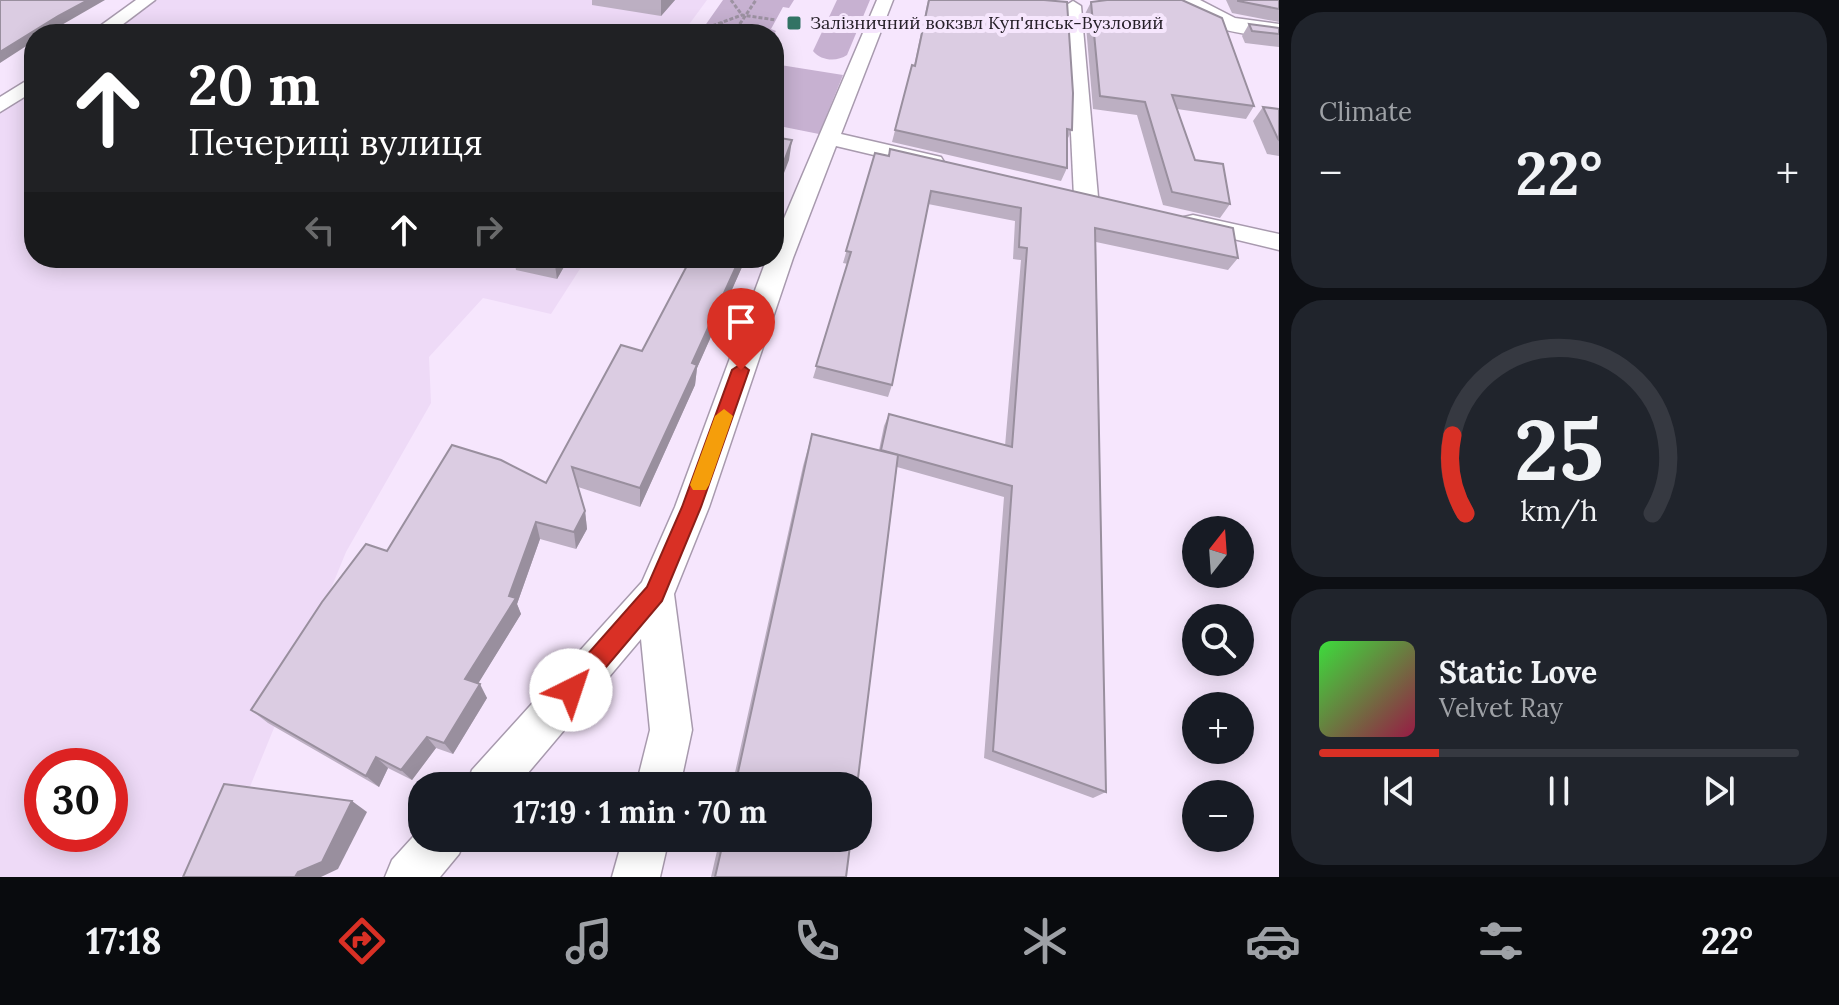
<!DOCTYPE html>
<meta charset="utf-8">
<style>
body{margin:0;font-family:Lora,serif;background:#20242c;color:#f1f3f6;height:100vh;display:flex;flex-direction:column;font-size:30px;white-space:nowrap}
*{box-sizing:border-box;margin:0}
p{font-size:26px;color:#9ea1a6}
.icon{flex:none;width:44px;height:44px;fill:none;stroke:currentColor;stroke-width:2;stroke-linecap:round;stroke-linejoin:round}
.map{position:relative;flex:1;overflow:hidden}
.details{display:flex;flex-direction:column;gap:12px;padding:12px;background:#0d0f14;width:560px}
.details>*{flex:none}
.top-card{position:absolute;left:24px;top:24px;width:760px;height:244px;border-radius:32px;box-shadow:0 4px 20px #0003;background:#202124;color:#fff;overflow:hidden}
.needle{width:52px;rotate:17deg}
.controls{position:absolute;left:1182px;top:516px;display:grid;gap:16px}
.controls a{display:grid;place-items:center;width:72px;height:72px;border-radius:50%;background:#171b24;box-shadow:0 4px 20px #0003;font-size:40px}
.speed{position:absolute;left:24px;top:748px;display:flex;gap:16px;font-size:40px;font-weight:700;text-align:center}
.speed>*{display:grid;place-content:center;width:104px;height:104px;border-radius:50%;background:#171b24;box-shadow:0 4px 20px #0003;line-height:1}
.speed .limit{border:12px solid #d22;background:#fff;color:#111}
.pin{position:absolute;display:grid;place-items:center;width:68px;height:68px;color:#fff;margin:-82px -34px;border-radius:50% 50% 50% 0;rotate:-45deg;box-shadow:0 0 8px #0007}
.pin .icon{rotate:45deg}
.me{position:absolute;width:88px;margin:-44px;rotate:41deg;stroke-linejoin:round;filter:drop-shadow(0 0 6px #0008)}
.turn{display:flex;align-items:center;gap:28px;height:168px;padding:0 32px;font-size:36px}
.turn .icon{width:104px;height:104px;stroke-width:2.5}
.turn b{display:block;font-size:56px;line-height:68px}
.lanes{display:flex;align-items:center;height:76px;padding:0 32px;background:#0003;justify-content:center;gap:40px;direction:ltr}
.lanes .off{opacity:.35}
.big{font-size:60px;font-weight:700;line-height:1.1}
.details .tile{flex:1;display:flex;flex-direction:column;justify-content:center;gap:12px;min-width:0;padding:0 28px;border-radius:32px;background:#20242c}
.details .dial{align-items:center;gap:0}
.dial svg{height:208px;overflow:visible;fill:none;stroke:#363941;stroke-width:7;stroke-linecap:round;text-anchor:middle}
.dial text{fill:#f1f3f6;stroke:none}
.song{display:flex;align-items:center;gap:24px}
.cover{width:96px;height:96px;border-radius:12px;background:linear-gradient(135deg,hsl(120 70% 55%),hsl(340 70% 35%))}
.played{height:8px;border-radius:4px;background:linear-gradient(90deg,#d93025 25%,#363941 25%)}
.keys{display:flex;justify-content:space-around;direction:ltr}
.heat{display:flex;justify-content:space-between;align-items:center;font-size:44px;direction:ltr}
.trip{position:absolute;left:408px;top:772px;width:464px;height:80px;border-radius:32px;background:#171b24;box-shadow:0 4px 20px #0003;font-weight:700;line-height:80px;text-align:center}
.dock{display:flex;height:128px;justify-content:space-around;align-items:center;background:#090b0e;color:#9ea1a6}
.dock .icon{width:56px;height:56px}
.dock .active{color:#d93025}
.dock b{font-size:36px;color:#f1f3f6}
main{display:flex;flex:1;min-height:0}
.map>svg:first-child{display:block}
.built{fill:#eedaf7;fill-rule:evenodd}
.green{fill:#c7b1d1}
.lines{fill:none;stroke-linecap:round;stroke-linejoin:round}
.minor-casing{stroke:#a89aae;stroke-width:3}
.tertiary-casing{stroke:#a89aae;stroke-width:3}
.path{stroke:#9d92a2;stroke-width:3;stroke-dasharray:4 2;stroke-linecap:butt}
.minor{fill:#fff;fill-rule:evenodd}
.tertiary{fill:#fff;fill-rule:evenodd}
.wall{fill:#bcafc2}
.shaded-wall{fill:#998f9e}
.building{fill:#dbcce2;stroke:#998f9e;stroke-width:2}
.route{fill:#d93025;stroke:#8d1f18;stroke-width:2}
.slow{fill:#f59e0b}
.poi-dot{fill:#327364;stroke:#f6e6fd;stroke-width:3}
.labels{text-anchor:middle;stroke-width:8;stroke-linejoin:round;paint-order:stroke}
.far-poi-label{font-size:18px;fill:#262028;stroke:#f6e6fd;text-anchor:start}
</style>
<main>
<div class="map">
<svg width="1279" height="877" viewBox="0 0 1279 877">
<rect width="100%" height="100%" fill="#f6e6fd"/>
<!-- built -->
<g class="built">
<path d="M135 0H707L682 34H91Z"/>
<path d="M34 80V258H587L551 314 483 298 429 357 431 403 346 552 213 877H0V107ZM42 766H110V834H42Z"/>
</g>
<!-- green -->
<g class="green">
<path d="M723 0H794L789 8 783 7 771 29 776 31 774 34H712L716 29 704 27Z"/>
<path d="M837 0H870L847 55C837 62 821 61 813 51Z"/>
<path d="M774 64 843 75 819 134 774 125Z"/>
</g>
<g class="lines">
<defs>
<g id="minor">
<path d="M136 0H155L110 34H89Z"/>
<path d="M877 0H893L841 134 941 157 944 162 933 169 836 146 793 258 709 507 674 594 692 730 680 786H636L650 730 641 639 517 786H466L472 770 642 582 675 507 767 258H774V242Z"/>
<path d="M1073 1 1081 6 1098 197 1094 202H1078L1074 197 1065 6Z"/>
<path d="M34 76V91L0 112V97Z"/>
<path d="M1193 215 1279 234V250L1184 227 1181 222 1184 217Z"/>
<path d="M422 827V838H466L459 854 440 877H385L392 860Z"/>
<path d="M623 838H669L660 877H612Z"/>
</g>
<path id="tertiary" d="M1176 0H1200L1235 18 1279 24V38C1244 34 1199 31 1176 0Z"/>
</defs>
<!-- minor casing -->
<use href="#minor" class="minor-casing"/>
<!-- tertiary casing -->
<use href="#tertiary" class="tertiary-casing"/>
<!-- path -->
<g class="path">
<path d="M731 0 742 15"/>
<path d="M721 22 726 34"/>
<path d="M690 34 742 15 776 20"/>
<path d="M733 34 756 0"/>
</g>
<!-- minor -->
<use href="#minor" class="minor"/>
<!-- tertiary -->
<use href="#tertiary" class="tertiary"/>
</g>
<!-- wall -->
<g class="wall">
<path d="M592 0H675L661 16 592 5Z"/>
<path d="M928 0H1044L1072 130 1067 140V168L1061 181 892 142 912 65 914 66Z"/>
<path d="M1226 0H1279V22L1232 13Z"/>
<path d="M1091 2 1254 106 1246 119 1177 109 1195 160 1230 204 1220 218 1163 205 1137 115 1093 109 1085 14Z"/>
<path d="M1249 24 1279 28V47L1245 43 1242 36Z"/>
<path d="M1263 107 1279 109V156L1267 154 1253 121Z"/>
<path d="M875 153 1238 258 1228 270 1096 242 1106 792 1093 798 984 758 1004 497 897 467 857 786H732L803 466 812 434 879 450 884 426 889 414 1005 446 1021 260 1013 259 1015 221 928 204 892 385 888 397 813 378 848 264 843 263Z"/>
<path d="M514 258H569L557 279 516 270Z"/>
<path d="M691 258H746L697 368 695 385 640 507 578 487 585 511 587 529 576 549 540 539 517 604 521 614 478 683 487 698 453 754 436 748 412 780 388 768 379 787 268 723 251 710 387 551 546 483 642 351Z"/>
<path d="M720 838H851L846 877H711Z"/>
</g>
<!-- shaded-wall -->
<g class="shaded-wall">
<path d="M88 0H105L46 34H34V41L0 63V52L58 16Z"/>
<path d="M661 0H675L661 16Z"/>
<path d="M792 140 789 160 774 199V188Z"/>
<path d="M554 258H569L557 279Z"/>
<path d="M740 258H746L697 368 695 385 640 507V488L692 363Z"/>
<path d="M585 511 587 529 576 549 574 532Z"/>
<path d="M536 522 540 539 517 604 521 614 473 692 465 679 509 596Z"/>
<path d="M480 684 487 698 453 754 444 743Z"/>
<path d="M427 737 436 748 412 780 401 770Z"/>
<path d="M376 757 388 768 379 787 366 776Z"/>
<path d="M352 801 367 812 338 869 321 877H295Z"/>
</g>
<!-- building -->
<g class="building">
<path d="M0 0H88L58 16 0 52Z"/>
<path d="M929 0H1044L1067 2 1073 93 1072 130 1067 129V168L895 130 912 65 915 66Z"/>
<path d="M1107 0H1182L1222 18 1254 106 1172 95 1195 160 1223 164 1230 204 1172 192 1145 102 1100 96 1091 2Z"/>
<path d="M1238 0H1279V9L1238 1Z"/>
<path d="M1249 24 1279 28V34L1252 31Z"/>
<path d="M1263 107 1279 109V140L1278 139Z"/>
<path d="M774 137 792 140 774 188Z"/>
<path d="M890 149 1233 228 1238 258 1095 228 1106 792 993 751 1012 486 881 450 889 414 1012 447 1027 248 1019 247 1021 208 931 191 892 385 816 366 851 252 846 251 875 153 889 156Z"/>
<path d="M691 258H740L692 363 697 365 640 488 572 467 585 511 574 532 536 522 509 596 516 598 465 679 480 684 444 743 427 737 401 770 376 757 366 776 251 710 322 602 366 544 387 551 452 445 501 460 546 483 621 345 642 351Z"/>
<path d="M812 434 898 455 857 786H735Z"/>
<path d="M224 784 352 801 322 862 298 872 295 877H183Z"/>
<path d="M724 838H851L846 877H715Z"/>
</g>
<!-- route -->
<path class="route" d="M741 364 749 370 701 507 662 601 580 698 571 701 563 698 560 690 563 682 647 587 682 507 732 370Z"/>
<!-- slow -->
<path class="slow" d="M724 409 733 416 709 485 706 490H693L690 485 715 416Z"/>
<!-- markers -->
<rect class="poi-dot" x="786" y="15" width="16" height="16" rx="4"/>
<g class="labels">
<!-- far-poi labels -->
<g class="far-poi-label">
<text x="810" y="29">Залізничний вокзвл Куп'янськ-Вузловий</text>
</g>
</g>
</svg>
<div class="controls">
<a><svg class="needle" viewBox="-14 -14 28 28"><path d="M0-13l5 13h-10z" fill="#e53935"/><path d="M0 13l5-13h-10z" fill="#9ea1a6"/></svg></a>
<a><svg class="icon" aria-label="search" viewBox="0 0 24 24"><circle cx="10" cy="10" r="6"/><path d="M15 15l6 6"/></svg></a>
<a>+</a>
<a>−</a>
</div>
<div class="speed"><div class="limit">30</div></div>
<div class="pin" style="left:741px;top:370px;background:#d93025"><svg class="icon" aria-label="arrive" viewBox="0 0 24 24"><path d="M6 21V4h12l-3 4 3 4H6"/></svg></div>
<svg class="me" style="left:571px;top:690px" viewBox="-20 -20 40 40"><circle r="19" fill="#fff"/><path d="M0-13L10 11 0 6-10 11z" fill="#d93025"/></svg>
<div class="trip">17:19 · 1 min · 70 m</div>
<div class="top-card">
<div class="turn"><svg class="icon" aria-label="ahead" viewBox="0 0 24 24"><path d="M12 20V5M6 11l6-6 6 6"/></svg><div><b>20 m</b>Печериці вулиця</div></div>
<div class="lanes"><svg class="icon off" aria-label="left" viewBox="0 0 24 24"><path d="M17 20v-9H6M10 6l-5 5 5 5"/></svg><svg class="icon" aria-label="ahead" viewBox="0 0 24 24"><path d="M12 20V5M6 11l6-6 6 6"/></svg><svg class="icon off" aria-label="right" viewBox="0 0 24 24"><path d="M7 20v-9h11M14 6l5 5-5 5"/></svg></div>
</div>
</div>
<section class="details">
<div class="tile"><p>Climate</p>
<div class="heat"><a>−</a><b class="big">22°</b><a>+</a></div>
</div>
<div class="tile dial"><svg viewBox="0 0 100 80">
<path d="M14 69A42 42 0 1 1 86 69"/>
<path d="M14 69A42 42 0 0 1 9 39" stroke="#d93025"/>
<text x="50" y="56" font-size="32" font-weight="700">25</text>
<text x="50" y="72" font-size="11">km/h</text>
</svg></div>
<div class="tile">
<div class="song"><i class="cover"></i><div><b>Static Love</b><p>Velvet Ray</p></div></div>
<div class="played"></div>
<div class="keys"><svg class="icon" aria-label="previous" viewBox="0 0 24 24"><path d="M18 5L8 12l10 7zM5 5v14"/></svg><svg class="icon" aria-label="pause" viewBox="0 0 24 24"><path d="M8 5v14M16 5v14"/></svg><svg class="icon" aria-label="next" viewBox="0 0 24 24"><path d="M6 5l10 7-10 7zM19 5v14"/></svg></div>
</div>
</section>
</main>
<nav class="dock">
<b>17:18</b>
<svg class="icon active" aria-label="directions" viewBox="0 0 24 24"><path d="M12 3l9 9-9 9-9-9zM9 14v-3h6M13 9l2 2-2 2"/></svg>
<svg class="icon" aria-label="music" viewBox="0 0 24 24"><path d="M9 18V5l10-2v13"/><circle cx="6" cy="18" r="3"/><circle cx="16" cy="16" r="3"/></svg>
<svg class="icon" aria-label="phone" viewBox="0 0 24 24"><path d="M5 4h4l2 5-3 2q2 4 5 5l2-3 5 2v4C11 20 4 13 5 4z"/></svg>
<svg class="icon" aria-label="climate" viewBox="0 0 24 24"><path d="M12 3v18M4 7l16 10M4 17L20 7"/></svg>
<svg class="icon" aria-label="car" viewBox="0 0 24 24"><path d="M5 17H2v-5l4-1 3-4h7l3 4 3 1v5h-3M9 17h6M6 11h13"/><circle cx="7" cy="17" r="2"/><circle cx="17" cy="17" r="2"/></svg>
<svg class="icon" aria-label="filters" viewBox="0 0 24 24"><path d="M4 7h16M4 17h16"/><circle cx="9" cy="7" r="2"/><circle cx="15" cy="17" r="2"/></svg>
<b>22°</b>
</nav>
